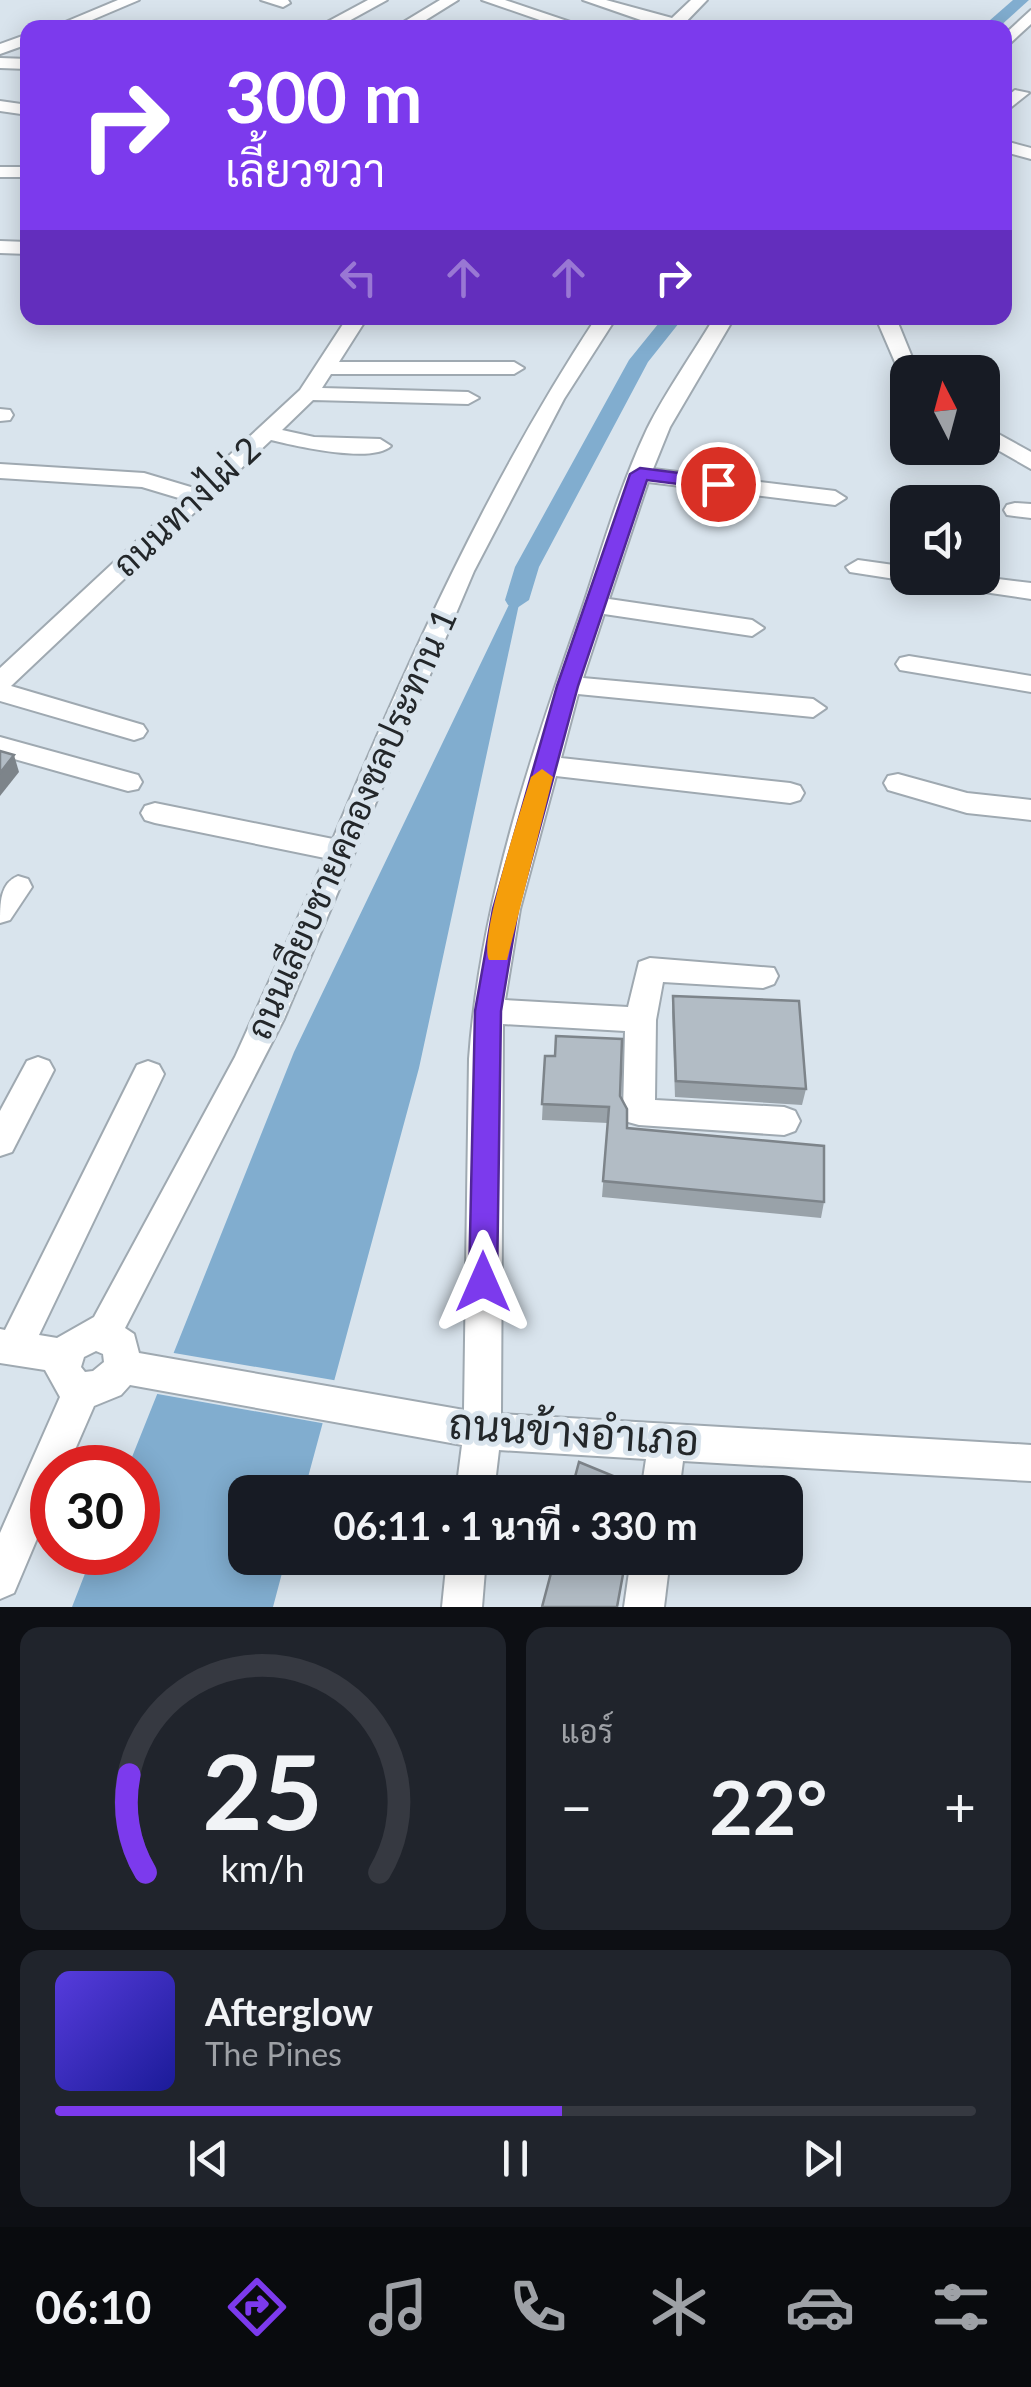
<!DOCTYPE html>
<html lang="th">
<meta charset="utf-8">
<style>
body{margin:0;font-family:Lato,Sarabun,sans-serif;background:#20242c;color:#f1f3f6;height:100vh;display:flex;flex-direction:column;font-size:38px;white-space:nowrap}
*{box-sizing:border-box;margin:0}
p{font-size:32px;color:#9ea1a6}
.icon{flex:none;width:55px;height:55px;fill:none;stroke:currentColor;stroke-width:2;stroke-linecap:round;stroke-linejoin:round}
.map{position:relative;height:1607px;overflow:hidden}
.side{display:flex;flex-direction:column;gap:20px;padding:20px;background:#0d0f14;flex:1}
.side>*{flex:none}
.banner{position:absolute;left:20px;top:20px;width:992px;height:305px;border-radius:20px;box-shadow:0 5px 25px #0003;background:#7c3aed;color:#fff;overflow:hidden}
.needle{width:65px;rotate:354deg}
.buttons{position:absolute;left:890px;top:355px;display:grid;gap:20px}
.buttons a{display:grid;place-items:center;width:110px;height:110px;border-radius:20px;background:#171b24;box-shadow:0 5px 25px #0003;font-size:50px}
.speed{position:absolute;left:30px;top:1445px;display:flex;gap:20px;font-size:50px;font-weight:700;text-align:center}
.speed>*{display:grid;place-content:center;width:130px;height:130px;border-radius:50%;background:#171b24;box-shadow:0 5px 25px #0003;line-height:1}
.speed .limit{border:15px solid #d22;background:#fff;color:#111}
.pin{position:absolute;display:grid;place-items:center;width:85px;height:85px;color:#fff;margin:-42px;border:5px solid #fff;border-radius:50%;box-shadow:0 2px 10px #0007}
.me{position:absolute;width:110px;margin:-55px;rotate:0deg;stroke-linejoin:round;filter:drop-shadow(0 0 8px #0008)}
.turn{display:flex;align-items:center;gap:35px;height:210px;padding:0 40px;font-size:45px}
.turn .icon{width:130px;height:130px;stroke-width:2.5}
.turn b{display:block;font-size:70px;line-height:85px}
.lanes{display:flex;align-items:center;height:95px;padding:0 40px;background:#0003;justify-content:center;gap:50px;direction:ltr}
.lanes .off{opacity:.35}
.big{font-size:75px;font-weight:700;line-height:1.1}
.side .tile{flex:1;display:flex;flex-direction:column;justify-content:center;gap:15px;min-width:0;padding:0 35px;border-radius:20px;background:#20242c}
.side .dial{align-items:center;gap:0}
.dial svg{height:260px;overflow:visible;fill:none;stroke:#363941;stroke-width:7;stroke-linecap:round;text-anchor:middle}
.dial text{fill:#f1f3f6;stroke:none}
.song{display:flex;align-items:center;gap:30px}
.cover{width:120px;height:120px;border-radius:15px;background:linear-gradient(135deg,hsl(250 70% 55%),hsl(240 70% 35%))}
.played{height:10px;border-radius:5px;background:linear-gradient(90deg,#7c3aed 55%,#363941 55%)}
.keys{display:flex;justify-content:space-around;direction:ltr}
.heat{display:flex;justify-content:space-between;align-items:center;font-size:55px;direction:ltr}
.side .tiles{flex:1;display:grid;gap:20px;grid-template-columns:1fr 1fr}
.tile:last-child{grid-column:span 2}
.trip{position:absolute;left:228px;top:1475px;width:575px;height:100px;border-radius:20px;background:#171b24;box-shadow:0 5px 25px #0003;font-weight:700;line-height:100px;text-align:center}
.menu{display:flex;height:160px;justify-content:space-around;align-items:center;background:#090b0e;color:#9ea1a6}
.menu .icon{width:70px;height:70px}
.menu .on{color:#7c3aed}
.menu b{font-size:45px;color:#f1f3f6}
.map>svg:first-child{display:block}
.water{fill:#81adcf}
.pier{fill:#d9e4ed}
.lines{fill:none;stroke-linecap:round;stroke-linejoin:round}
.canal{fill:#81adcf;fill-rule:evenodd}
.street-casing{stroke:#9fa9b1;stroke-width:4}
.street{fill:#fff;fill-rule:evenodd}
.wall{fill:#99a2a9}
.shaded-wall{fill:#7d848a}
.building{fill:#b2bcc5;stroke:#7d848a;stroke-width:2.5}
.route{fill:#7c3aed;stroke:#51269a;stroke-width:2.5}
.slow{fill:#f59e0b}
.labels{text-anchor:middle;stroke-width:10;stroke-linejoin:round;paint-order:stroke}
.street-label{font-size:35px;fill:#23272a;stroke:#d9e4ed}
.near-street-label{font-size:42px;fill:#23272a;stroke:#d9e4ed}
</style>
<div class="map">
<svg width="1031" height="1607" viewBox="0 0 1031 1607">
<rect width="100%" height="100%" fill="#d9e4ed"/>
<!-- water -->
<path class="water" d="M527 567 419 1068 304 1492H245V1558H286L273 1607H72L93 1553 138 1552V1468L128 1467 294 1052Z"/>
<!-- pier -->
<path class="pier" d="M168 1352 339 1381 327 1424 152 1393Z"/>
<g class="lines">
<!-- canal -->
<g class="canal">
<path d="M1013 0H1029L998 28H981Z"/>
<path d="M663 318H683L648 362 539 567 529 600 517 608 508 605 505 600 515 567 629 360Z"/>
</g>
<defs>
<g id="street">
<path d="M118 0H139L73 28H51Z"/>
<path d="M261 0H288L290 3 283 7Z"/>
<path d="M368 0H387L336 28H316Z"/>
<path d="M440 0H458L413 28 397 26Z"/>
<path d="M482 0H505L588 28H563Z"/>
<path d="M583 0H606L672 18 691 0H707L680 28H664Z"/>
<path d="M1031 10V24L1005 48V34Z"/>
<path d="M28 34V44L0 54V44Z"/>
<path d="M0 58 28 59V69L0 68Z"/>
<path d="M1015 90 1029 93 1005 112V98Z"/>
<path d="M0 101 28 105V115L0 111Z"/>
<path d="M1005 141 1031 148V159L1005 152Z"/>
<rect x="0" y="167" width="28" height="10"/>
<path d="M0 241 28 242V254L0 253Z"/>
<path d="M347 318H367L339 362H514L524 368 514 374H331L322 388 468 392 479 398 468 404 313 400 282 430 314 437 380 439 391 446C372 464 296 446 271 440L11 686 143 725 147 731 143 737 134 740 0 701V668L182 499 142 487 0 478V464L144 473 194 488 300 390Z"/>
<path d="M596 318H616L564 399 474 571 284 1019 125 1328 134 1334 139 1353 464 1410 469 1059C480 905 531 754 582 609 602 549 620 486 647 429 666 391 692 355 714 318H734L670 427 653 469 835 491 846 498 835 505 648 482 609 599 752 620 764 628 752 636 604 614 583 678 813 699 826 708 813 717 578 694 561 758 790 783 800 786 804 793 800 800 790 803 556 776 520 909 505 1000 628 1007 639 962 650 958 774 968 778 976 774 984 763 988 663 982 656 1020 655 1100 784 1107 795 1111 800 1121 795 1131 784 1135 639 1125 628 1122 623 1112 625 1031 503 1024 501 1414 1031 1445V1481L683 1461 679 1492H641L646 1459 499 1450 494 1492H456L462 1445 130 1385 121 1395 94 1406 67 1468H52V1503L14 1593 0 1599V1533L60 1397 45 1370 0 1363V1329L5 1330 137 1065 148 1061 159 1065 164 1074 39 1335 57 1338 94 1317 235 1057 325 858 155 823 145 820 141 813 145 806 155 803 333 839C409 658 488 482 596 318ZM96 1351 103 1354 104 1362 93 1371 85 1372 81 1367 84 1357Z"/>
<path d="M876 318H896L918 372H908V378L901 376Z"/>
<path d="M0 409 10 410 13 415 10 420 0 421Z"/>
<path d="M982 425 1031 452V469L982 441Z"/>
<path d="M1015 503 1031 504V518L1007 515 1004 510 1007 505Z"/>
<path d="M858 560 908 567V578H918L908 581 850 572 846 567Z"/>
<path d="M982 577 1031 583V599L936 585 924 578Z"/>
<path d="M909 656 1031 676V692L900 670 896 664 900 658Z"/>
<path d="M0 737 138 775 142 782 138 789 128 791 0 755Z"/>
<path d="M898 774 967 793 1031 800V820L967 813 888 790 884 783 888 776Z"/>
<path d="M18 876 28 879 32 887 10 920 0 923C0 903 0 883 18 876Z"/>
<path d="M38 1057 49 1061 54 1070 12 1152 0 1156V1111L27 1061Z"/>
<path d="M447 1558H486L482 1607H442Z"/>
<path d="M631 1558H670L664 1607H624Z"/>
</g>
</defs>
<!-- street casing -->
<use href="#street" class="street-casing"/>
<!-- street -->
<use href="#street" class="street"/>
</g>
<!-- wall -->
<g class="wall">
<path d="M673 996 806 1089 802 1105 675 1097 672 1012Z"/>
<path d="M545 1056 620 1096 627 1128 824 1202 821 1218 602 1197 608 1123 542 1120Z"/>
</g>
<!-- shaded-wall -->
<path class="shaded-wall" d="M14 755 19 772 0 796V773Z"/>
<!-- building -->
<g class="building">
<path d="M0 751 14 755 0 773Z"/>
<path d="M673 996 799 1001 806 1089 676 1081Z"/>
<path d="M556 1036 622 1039 620 1096 627 1109V1128L824 1146V1202L603 1181 609 1107 542 1104 545 1056H555Z"/>
<path d="M579 1462 640 1487 639 1492H571Z"/>
<path d="M555 1558H626L617 1607H542Z"/>
</g>
<!-- route -->
<path class="route" d="M640 468 718 478 727 484 718 489 647 480 578 686 518 909 501 1011 497 1282 493 1291 483 1295 473 1291 469 1282 475 1011 493 909 557 686 630 474Z"/>
<!-- slow -->
<path class="slow" d="M542 769 553 777 507 960H489C478 939 522 807 531 777Z"/>
<g class="labels">
<!-- street labels -->
<g class="street-label">
<text transform="translate(187 507) rotate(-43)" y="12">ถนนทางไผ่ 2</text>
<text transform="translate(352 824) rotate(-66)" y="12">ถนนเลียบชายคลองชลประทาน 1</text>
</g>
<!-- near-street labels -->
<g class="near-street-label">
<text transform="translate(574 1432) rotate(4)" y="15">ถนนข้างอำเภอ</text>
</g>
</g>
</svg>
<div class="buttons">
<a><svg class="needle" viewBox="-14 -14 28 28"><path d="M0-13l5 13h-10z" fill="#e53935"/><path d="M0 13l5-13h-10z" fill="#9ea1a6"/></svg></a>
<a><svg class="icon" aria-label="sound" viewBox="0 0 24 24"><path d="M4 9h4l5-4v14l-5-4H4zM17 9q2 3 0 6"/></svg></a>
</div>
<div class="speed"><div class="limit">30</div></div>
<div class="pin" style="left:718px;top:484px;background:#d93025"><svg class="icon" aria-label="arrive" viewBox="0 0 24 24"><path d="M6 21V4h12l-3 4 3 4H6"/></svg></div>
<svg class="me" style="left:483px;top:1282px" viewBox="-20 -20 40 40"><path d="M0-17L14 15 0 8-14 15z" fill="#7c3aed" stroke="#fff" stroke-width="4"/></svg>
<div class="trip">06:11 · 1 นาที · 330 m</div>
<div class="banner">
<div class="turn"><svg class="icon" aria-label="right" viewBox="0 0 24 24"><path d="M7 20v-9h11M14 6l5 5-5 5"/></svg><div><b>300 m</b>เลี้ยวขวา</div></div>
<div class="lanes"><svg class="icon off" aria-label="left" viewBox="0 0 24 24"><path d="M17 20v-9H6M10 6l-5 5 5 5"/></svg><svg class="icon off" aria-label="ahead" viewBox="0 0 24 24"><path d="M12 20V5M6 11l6-6 6 6"/></svg><svg class="icon off" aria-label="ahead" viewBox="0 0 24 24"><path d="M12 20V5M6 11l6-6 6 6"/></svg><svg class="icon" aria-label="right" viewBox="0 0 24 24"><path d="M7 20v-9h11M14 6l5 5-5 5"/></svg></div>
</div>
</div>
<section class="side">
<div class="tiles">
<div class="tile dial"><svg viewBox="0 0 100 80">
<path d="M14 69A42 42 0 1 1 86 69"/>
<path d="M14 69A42 42 0 0 1 9 39" stroke="#7c3aed"/>
<text x="50" y="56" font-size="32" font-weight="700">25</text>
<text x="50" y="72" font-size="11">km/h</text>
</svg></div>
<div class="tile"><p>แอร์</p>
<div class="heat"><a>−</a><b class="big">22°</b><a>+</a></div>
</div>
<div class="tile">
<div class="song"><i class="cover"></i><div><b>Afterglow</b><p>The Pines</p></div></div>
<div class="played"></div>
<div class="keys"><svg class="icon" aria-label="previous" viewBox="0 0 24 24"><path d="M18 5L8 12l10 7zM5 5v14"/></svg><svg class="icon" aria-label="pause" viewBox="0 0 24 24"><path d="M8 5v14M16 5v14"/></svg><svg class="icon" aria-label="next" viewBox="0 0 24 24"><path d="M6 5l10 7-10 7zM19 5v14"/></svg></div>
</div>
</div>
</section>
<nav class="menu">
<b>06:10</b>
<svg class="icon on" aria-label="directions" viewBox="0 0 24 24"><path d="M12 3l9 9-9 9-9-9zM9 14v-3h6M13 9l2 2-2 2"/></svg>
<svg class="icon" aria-label="music" viewBox="0 0 24 24"><path d="M9 18V5l10-2v13"/><circle cx="6" cy="18" r="3"/><circle cx="16" cy="16" r="3"/></svg>
<svg class="icon" aria-label="phone" viewBox="0 0 24 24"><path d="M5 4h4l2 5-3 2q2 4 5 5l2-3 5 2v4C11 20 4 13 5 4z"/></svg>
<svg class="icon" aria-label="climate" viewBox="0 0 24 24"><path d="M12 3v18M4 7l16 10M4 17L20 7"/></svg>
<svg class="icon" aria-label="car" viewBox="0 0 24 24"><path d="M5 17H2v-5l4-1 3-4h7l3 4 3 1v5h-3M9 17h6M6 11h13"/><circle cx="7" cy="17" r="2"/><circle cx="17" cy="17" r="2"/></svg>
<svg class="icon" aria-label="filters" viewBox="0 0 24 24"><path d="M4 7h16M4 17h16"/><circle cx="9" cy="7" r="2"/><circle cx="15" cy="17" r="2"/></svg>
</nav>
